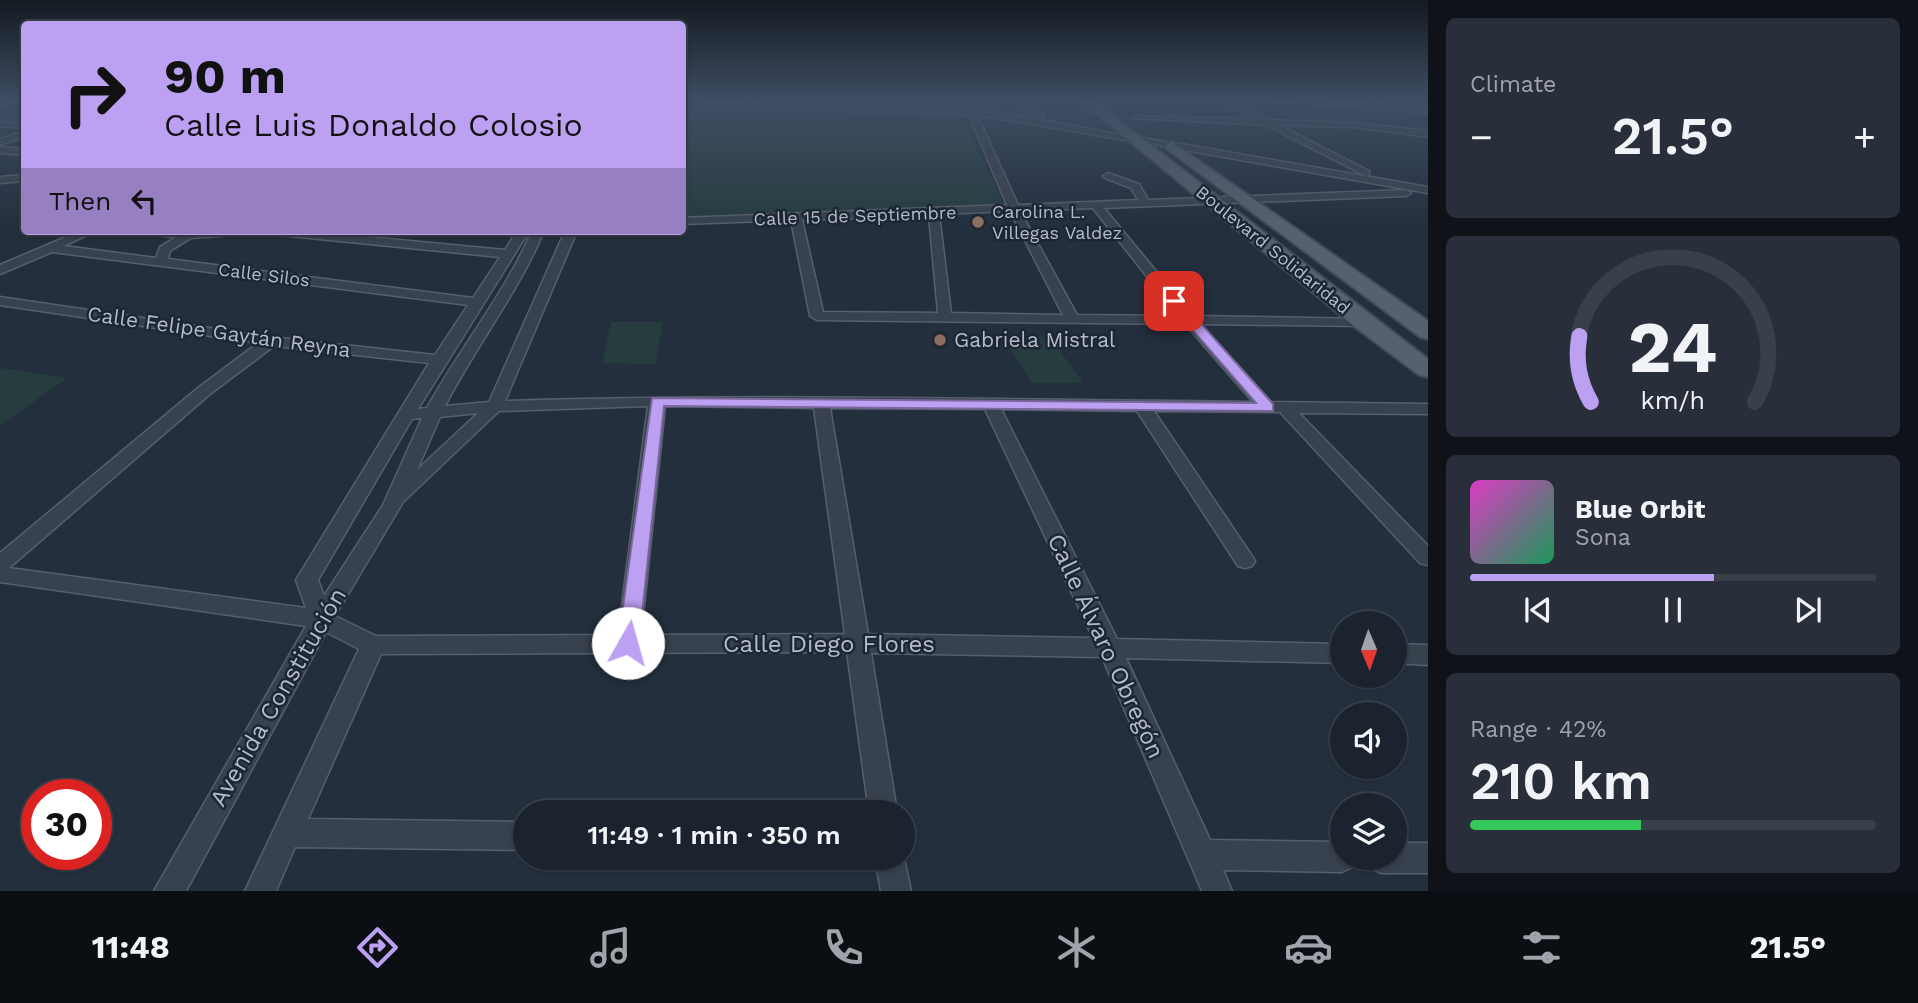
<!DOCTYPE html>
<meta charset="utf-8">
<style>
body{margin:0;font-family:"Work Sans",sans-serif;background:#282f3a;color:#f1f3f6;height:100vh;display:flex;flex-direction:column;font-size:26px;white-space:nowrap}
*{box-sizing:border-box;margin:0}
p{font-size:23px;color:#a0a4aa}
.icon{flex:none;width:38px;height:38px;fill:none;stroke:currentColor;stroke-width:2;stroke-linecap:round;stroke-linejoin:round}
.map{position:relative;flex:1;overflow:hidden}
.panel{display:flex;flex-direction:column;gap:18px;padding:18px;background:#0f1319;width:490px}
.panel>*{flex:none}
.hud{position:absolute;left:21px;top:21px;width:665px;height:214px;border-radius:7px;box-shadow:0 2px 5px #0004,0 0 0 2px #39404a;background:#bca0f2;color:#111;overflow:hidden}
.needle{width:46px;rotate:178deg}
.controls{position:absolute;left:1330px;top:611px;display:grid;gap:14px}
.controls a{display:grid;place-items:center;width:77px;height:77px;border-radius:50%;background:#1b232e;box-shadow:0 2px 5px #0004,0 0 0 2px #39404a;font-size:35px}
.speed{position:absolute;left:21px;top:779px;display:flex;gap:14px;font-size:35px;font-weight:700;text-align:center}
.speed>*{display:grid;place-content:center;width:91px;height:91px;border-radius:50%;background:#1b232e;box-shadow:0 2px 5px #0004,0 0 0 2px #39404a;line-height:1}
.speed .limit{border:10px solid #d22;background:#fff;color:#111}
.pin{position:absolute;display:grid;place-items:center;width:60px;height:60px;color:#fff;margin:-30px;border-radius:14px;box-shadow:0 4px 10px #0006}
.me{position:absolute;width:77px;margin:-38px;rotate:7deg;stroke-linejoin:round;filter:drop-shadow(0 0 5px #0008)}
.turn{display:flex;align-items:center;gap:24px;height:147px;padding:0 28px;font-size:32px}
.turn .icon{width:91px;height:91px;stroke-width:2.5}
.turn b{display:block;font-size:49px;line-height:60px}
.then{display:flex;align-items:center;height:66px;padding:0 28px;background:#0003;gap:14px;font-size:26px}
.big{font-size:52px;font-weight:600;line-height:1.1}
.panel .card{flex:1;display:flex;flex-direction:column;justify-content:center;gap:10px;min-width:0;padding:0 24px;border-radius:10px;background:#282f3a}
.panel .dial{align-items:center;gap:0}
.dial svg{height:182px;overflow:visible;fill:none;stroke:#39404a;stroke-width:7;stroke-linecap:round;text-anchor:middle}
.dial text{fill:#f1f3f6;stroke:none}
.song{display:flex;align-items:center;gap:21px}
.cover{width:84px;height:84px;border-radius:10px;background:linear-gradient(135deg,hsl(310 70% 55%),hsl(150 70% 35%))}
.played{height:7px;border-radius:4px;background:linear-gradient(90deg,#bca0f2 60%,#39404a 60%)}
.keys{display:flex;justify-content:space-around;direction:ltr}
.heat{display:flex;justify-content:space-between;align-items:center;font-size:38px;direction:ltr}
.charge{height:10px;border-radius:5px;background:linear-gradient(90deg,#34c759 42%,#39404a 0)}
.trip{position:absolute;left:513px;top:800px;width:402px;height:70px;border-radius:35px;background:#1b232e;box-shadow:0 2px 5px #0004,0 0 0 2px #39404a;font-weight:600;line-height:70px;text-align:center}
.menu{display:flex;height:112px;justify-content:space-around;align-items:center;background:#0b0e12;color:#a0a4aa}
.menu .icon{width:49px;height:49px}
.menu .on{color:#bca0f2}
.menu b{font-size:32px;color:#f1f3f6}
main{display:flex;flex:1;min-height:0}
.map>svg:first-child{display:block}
.green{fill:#263c3f}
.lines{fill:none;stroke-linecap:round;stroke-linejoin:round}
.pedestrian-casing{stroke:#565f6c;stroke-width:4}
.minor-casing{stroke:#565f6c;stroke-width:3}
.primary-casing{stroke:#414a57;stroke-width:4}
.pedestrian{fill:#38414e;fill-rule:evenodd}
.minor{fill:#38414e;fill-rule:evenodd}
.primary{fill:#56606e;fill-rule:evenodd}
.route{fill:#bca0f2;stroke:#7a689d;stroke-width:2}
.education-dot{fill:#8d6e63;stroke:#1d2633;stroke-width:2.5}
.labels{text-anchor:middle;stroke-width:5;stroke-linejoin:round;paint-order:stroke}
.far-poi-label{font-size:18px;fill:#b4bcc9;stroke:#1d2633;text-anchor:start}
.far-street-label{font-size:18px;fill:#b4bcc9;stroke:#1d2633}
.street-label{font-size:21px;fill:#b4bcc9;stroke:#1d2633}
.poi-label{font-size:21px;fill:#b4bcc9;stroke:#1d2633;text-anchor:start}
.near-street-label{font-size:24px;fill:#b4bcc9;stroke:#1d2633}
</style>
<main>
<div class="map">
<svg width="1428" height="891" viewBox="0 0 1428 891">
<rect width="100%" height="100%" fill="#242f3e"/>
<!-- green -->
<g class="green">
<path d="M683 106 961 115 1006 208 683 218Z"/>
<path d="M611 322H663L655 364 602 363Z"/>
<path d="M1002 336 1050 337 1083 383H1032Z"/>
<path d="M0 368 67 378 0 426Z"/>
</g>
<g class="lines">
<defs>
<path id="pedestrian" d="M1137 137 1170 143 1173 145 1170 147 1135 140Z"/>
<g id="minor">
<path d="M8 101H19L0 107V103Z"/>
<path d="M1010 101H1019L1044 116 1043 120 1141 139 1137 142 977 115 1018 205 1138 200 1131 188 1105 178 1103 176 1108 173 1139 184 1148 200 1406 190 1411 193 1406 196 1104 208 1193 316 1368 319 1370 322 1363 326 1200 324 1271 402 1428 404V414L1299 413 1428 546V565L1420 563 1280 412 1154 411 1252 556 1255 561 1252 566 1245 568 1238 566 1137 411 1001 409 1117 639 1342 644V663L1126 658 1210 840 1342 842V858H1357L1352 867 1342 872 1223 870 1232 891H1202L1102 657 871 653 897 812H869L847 652 381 654 308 819 525 822V850L295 847 276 891H245L359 649 326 632 186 891H154L306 626 0 582V553L198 388 258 343 0 305V297L271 337 435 355 468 305 52 252 0 274V265L80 231H96L64 246 156 258 160 247 176 237 144 234 138 231H255L249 234 191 238 170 251 168 259 473 298 500 257 269 234 263 231H304L505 250 517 231H529L418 409 427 408C460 348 505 293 532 231H544C518 293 475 347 445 406L489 402 565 231H577L505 401C755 393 1003 400 1253 402L1185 324 817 320 810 316 791 220 682 224V218L1007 205 969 115 682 106V102L967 110 964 104 968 102 975 110 981 109 1036 119ZM1093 208 1178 316 1077 315 1020 211ZM1010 211 1063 315 951 313 939 214ZM929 215 938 313 823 312 802 220ZM274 346 429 363 296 580 306 608 9 568 210 394ZM648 406 618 635 376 636 335 616 403 502 499 411ZM665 406 814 408 845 634 641 635ZM830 408 985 409 1093 638 868 634ZM478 413 417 470 440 417ZM422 418 383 505 324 596 318 580 412 419Z"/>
<path d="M1222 101H1231L1269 120 1354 123 1428 131V137L1354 127 1279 125 1369 171V175L1366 176 1266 125 1132 118 1136 116 1256 119Z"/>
<path d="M1259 101 1382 104 1428 110V114L1382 108Z"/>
<path d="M0 122 24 124V128L0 126Z"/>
<path d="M24 131V137L0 145V139Z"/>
<path d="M1170 142 1428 187V193L1167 147Z"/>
<path d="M0 147 24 149V155L0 153Z"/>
<path d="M24 175V181L0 183V177Z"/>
<path d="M1395 644 1428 645V665L1395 663Z"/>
<path d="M1395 843H1428V873H1381L1371 868 1366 858H1395Z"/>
<path d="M903 854 911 891H881L875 858H903Z"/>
</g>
<g id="primary">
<path d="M1081 101H1094L1428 359V377L1419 375 1355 327Z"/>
<path d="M1172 142 1428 321V339L1420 337 1167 149 1165 146Z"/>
</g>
</defs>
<!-- pedestrian casing -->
<use href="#pedestrian" class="pedestrian-casing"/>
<!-- minor casing -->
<use href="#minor" class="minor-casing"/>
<!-- primary casing -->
<use href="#primary" class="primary-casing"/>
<!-- pedestrian -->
<use href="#pedestrian" class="pedestrian"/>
<!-- minor -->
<use href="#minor" class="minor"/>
<!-- primary -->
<use href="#primary" class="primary"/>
</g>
<!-- sky -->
<linearGradient id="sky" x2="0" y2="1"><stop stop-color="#141a22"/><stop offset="0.45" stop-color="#3f4d63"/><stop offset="1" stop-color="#3f4d63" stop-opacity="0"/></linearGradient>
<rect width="1428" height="225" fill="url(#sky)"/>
<!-- route -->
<path class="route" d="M1170 298H1178L1273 404V411L664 406 639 643 636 649 628 652 621 649 618 643 652 398 1256 403 1170 304Z"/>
<!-- markers -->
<g class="education-dot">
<circle cx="978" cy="222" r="7"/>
<circle cx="940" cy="340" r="7"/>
</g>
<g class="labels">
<!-- far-poi labels -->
<g class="far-poi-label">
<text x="992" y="218">Carolina L.<tspan x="992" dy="21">Villegas Valdez</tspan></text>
</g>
<!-- far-street labels -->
<g class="far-street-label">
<text transform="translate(855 216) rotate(-2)" y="6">Calle 15 de Septiembre</text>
<text transform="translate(1273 250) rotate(39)" y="6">Boulevard Solidaridad</text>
<text transform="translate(264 275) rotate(7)" y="6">Calle Silos</text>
</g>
<!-- street labels -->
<g class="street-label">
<text transform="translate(219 332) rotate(8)" y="7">Calle Felipe Gaytán Reyna</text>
</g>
<!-- poi labels -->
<g class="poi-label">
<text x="954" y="347">Gabriela Mistral</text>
</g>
<!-- near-street labels -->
<g class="near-street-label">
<text x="829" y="652">Calle Diego Flores</text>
<text transform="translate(1106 646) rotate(65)" y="8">Calle Álvaro Obregón</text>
<text transform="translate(278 697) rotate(-60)" y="8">Avenida Constitución</text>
</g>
</g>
</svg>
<div class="controls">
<a><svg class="needle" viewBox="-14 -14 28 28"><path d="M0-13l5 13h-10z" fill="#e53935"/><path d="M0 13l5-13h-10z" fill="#a0a4aa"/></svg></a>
<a><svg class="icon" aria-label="sound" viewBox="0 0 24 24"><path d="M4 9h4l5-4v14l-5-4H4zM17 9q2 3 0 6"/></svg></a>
<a><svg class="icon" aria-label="layers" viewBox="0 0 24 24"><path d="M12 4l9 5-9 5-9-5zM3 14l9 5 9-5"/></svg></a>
</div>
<div class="speed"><div class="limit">30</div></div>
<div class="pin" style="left:1174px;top:301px;background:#d93025"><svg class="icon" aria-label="arrive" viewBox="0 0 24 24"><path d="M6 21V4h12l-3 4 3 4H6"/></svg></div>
<svg class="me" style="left:628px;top:643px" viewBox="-20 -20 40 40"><circle r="19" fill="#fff"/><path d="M0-13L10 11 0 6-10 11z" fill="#bca0f2"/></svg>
<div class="trip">11:49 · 1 min · 350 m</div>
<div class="hud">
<div class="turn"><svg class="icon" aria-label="right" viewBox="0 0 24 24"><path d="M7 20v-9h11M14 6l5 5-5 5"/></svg><div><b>90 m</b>Calle Luis Donaldo Colosio</div></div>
<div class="then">Then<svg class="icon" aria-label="left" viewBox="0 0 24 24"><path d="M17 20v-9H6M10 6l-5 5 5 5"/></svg></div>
</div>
</div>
<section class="panel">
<div class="card"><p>Climate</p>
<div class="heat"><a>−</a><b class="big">21.5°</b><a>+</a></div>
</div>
<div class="card dial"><svg viewBox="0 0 100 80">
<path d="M14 69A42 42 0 1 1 86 69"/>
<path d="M14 69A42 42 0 0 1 9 40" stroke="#bca0f2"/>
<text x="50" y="56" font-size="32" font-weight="700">24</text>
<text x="50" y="72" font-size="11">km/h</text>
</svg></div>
<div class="card">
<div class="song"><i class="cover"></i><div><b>Blue Orbit</b><p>Sona</p></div></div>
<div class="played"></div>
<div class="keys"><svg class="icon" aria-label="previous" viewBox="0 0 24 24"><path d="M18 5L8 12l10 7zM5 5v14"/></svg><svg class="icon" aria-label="pause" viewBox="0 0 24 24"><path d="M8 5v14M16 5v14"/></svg><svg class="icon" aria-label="next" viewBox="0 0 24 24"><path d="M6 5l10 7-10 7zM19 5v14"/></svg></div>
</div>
<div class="card"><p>Range · 42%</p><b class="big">210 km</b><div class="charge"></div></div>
</section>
</main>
<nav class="menu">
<b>11:48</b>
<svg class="icon on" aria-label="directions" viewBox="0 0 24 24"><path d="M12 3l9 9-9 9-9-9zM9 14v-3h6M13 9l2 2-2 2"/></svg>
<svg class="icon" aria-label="music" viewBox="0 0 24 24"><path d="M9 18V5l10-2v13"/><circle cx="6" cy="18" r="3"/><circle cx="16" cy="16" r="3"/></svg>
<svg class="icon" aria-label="phone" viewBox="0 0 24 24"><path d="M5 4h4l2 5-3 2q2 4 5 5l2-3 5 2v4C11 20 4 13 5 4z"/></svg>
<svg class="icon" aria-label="climate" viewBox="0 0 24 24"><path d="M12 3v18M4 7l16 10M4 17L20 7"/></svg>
<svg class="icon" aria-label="car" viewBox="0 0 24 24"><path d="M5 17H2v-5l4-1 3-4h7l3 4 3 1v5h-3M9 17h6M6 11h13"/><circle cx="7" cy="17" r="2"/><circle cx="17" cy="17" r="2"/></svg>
<svg class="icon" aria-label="filters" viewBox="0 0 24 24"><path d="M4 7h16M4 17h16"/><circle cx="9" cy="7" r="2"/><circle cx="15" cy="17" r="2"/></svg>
<b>21.5°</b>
</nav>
